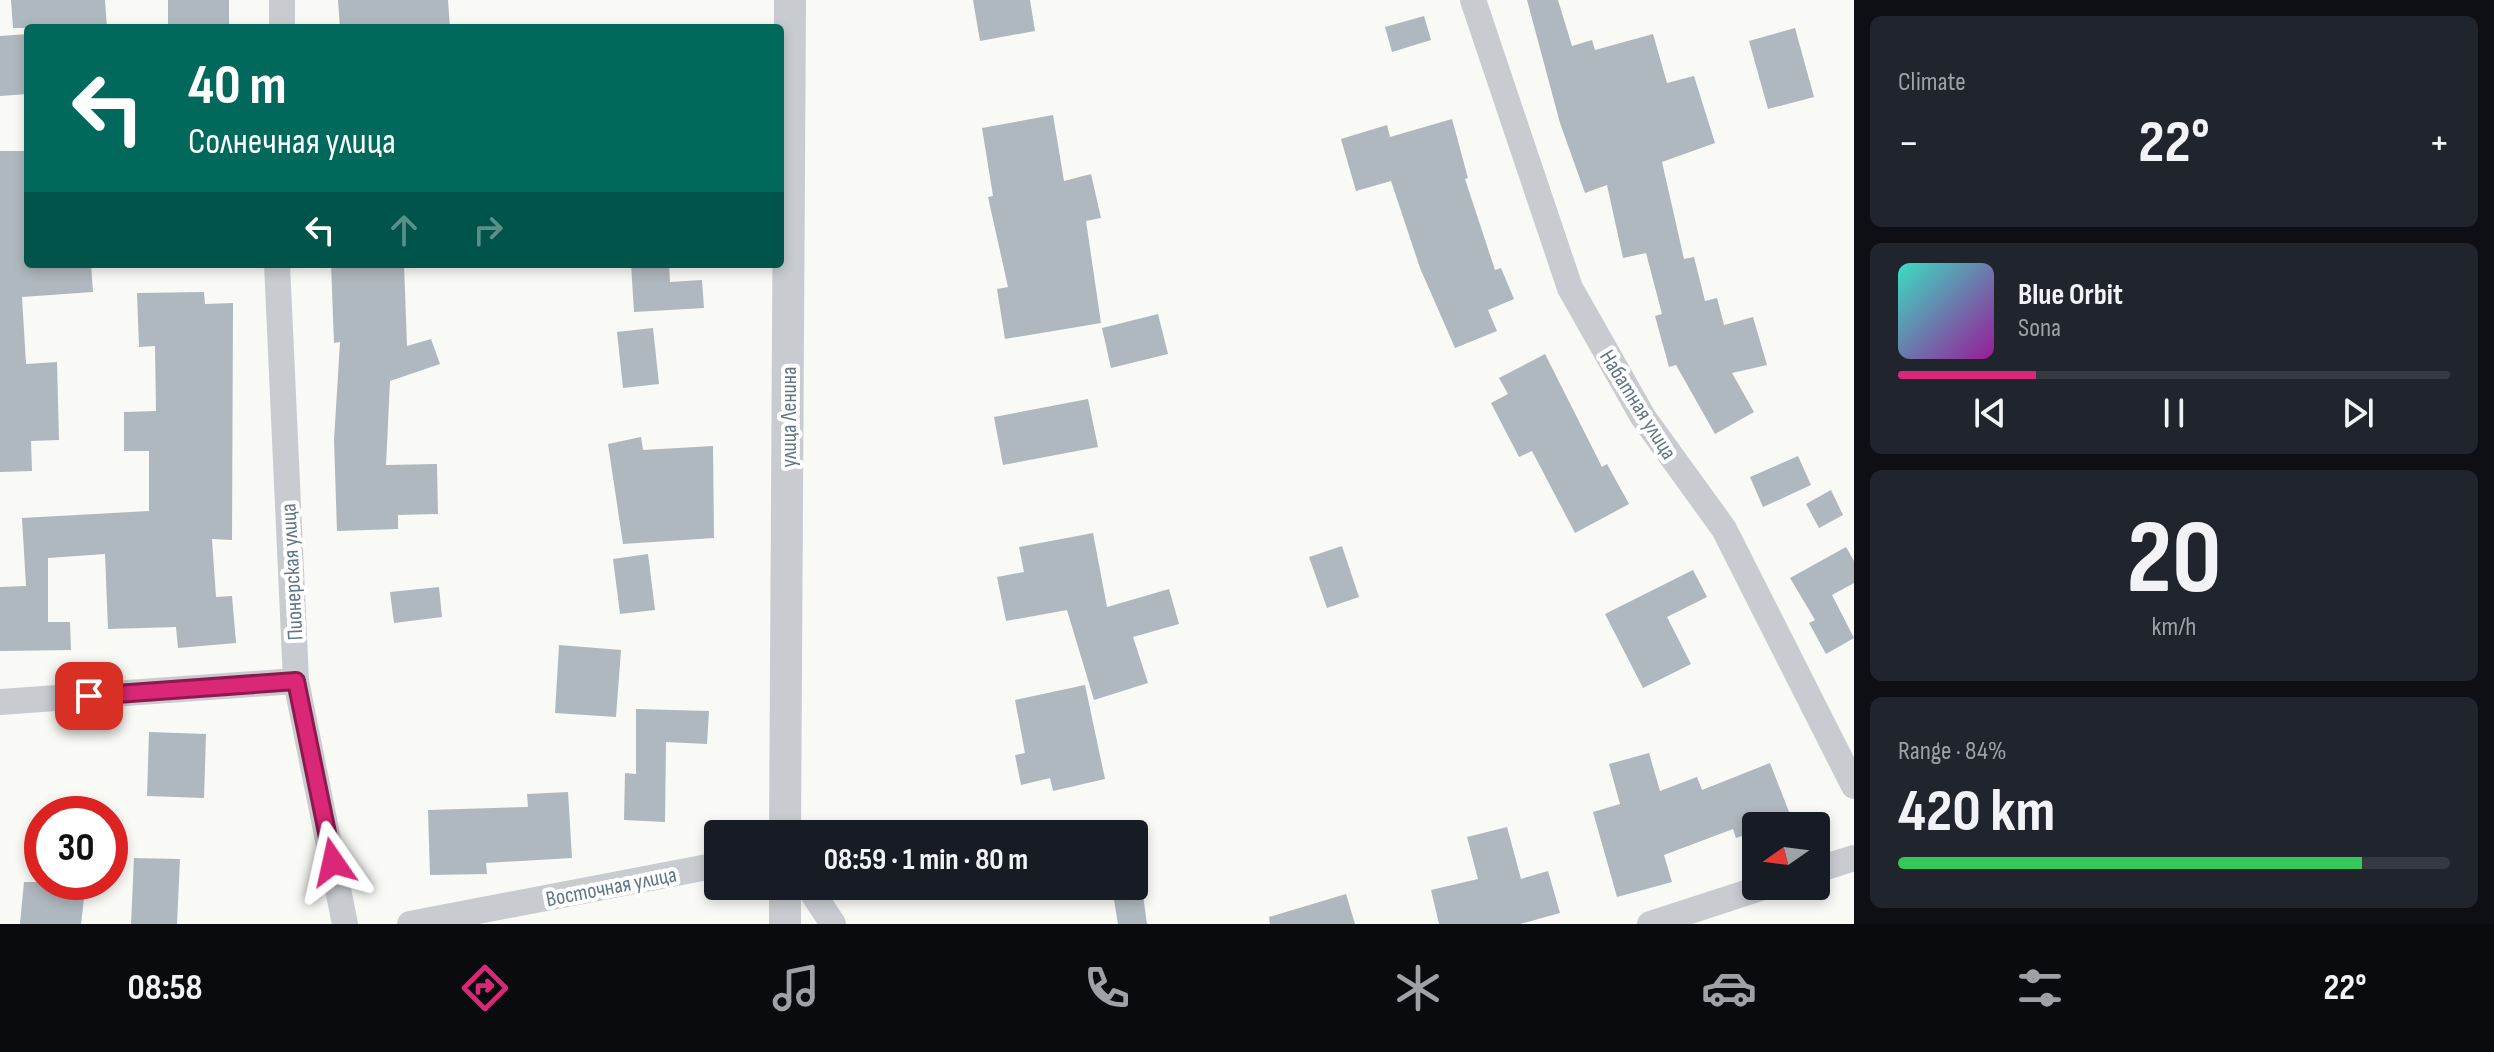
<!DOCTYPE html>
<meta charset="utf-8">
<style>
body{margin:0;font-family:"Sofia Sans Condensed",sans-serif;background:#20242c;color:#f1f3f6;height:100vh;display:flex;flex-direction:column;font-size:30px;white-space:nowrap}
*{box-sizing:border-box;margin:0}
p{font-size:26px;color:#9ea1a6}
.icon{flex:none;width:44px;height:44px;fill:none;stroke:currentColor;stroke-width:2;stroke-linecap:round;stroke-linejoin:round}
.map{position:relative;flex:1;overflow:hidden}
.panel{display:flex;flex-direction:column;gap:16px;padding:16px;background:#0d0f14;width:640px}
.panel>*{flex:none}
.hud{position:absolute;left:24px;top:24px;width:760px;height:244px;border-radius:8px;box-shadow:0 4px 12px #0003;background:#00695c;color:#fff;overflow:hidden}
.needle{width:52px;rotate:256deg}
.buttons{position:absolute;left:1742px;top:812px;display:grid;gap:16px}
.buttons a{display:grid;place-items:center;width:88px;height:88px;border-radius:8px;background:#171b24;box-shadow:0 4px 12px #0003;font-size:40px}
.speed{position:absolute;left:24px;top:796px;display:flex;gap:16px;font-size:40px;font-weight:700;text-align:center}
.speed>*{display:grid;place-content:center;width:104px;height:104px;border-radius:50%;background:#171b24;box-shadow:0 4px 12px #0003;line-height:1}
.speed .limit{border:12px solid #d22;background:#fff;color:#111}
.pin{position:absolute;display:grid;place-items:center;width:68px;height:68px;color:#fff;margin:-34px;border-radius:16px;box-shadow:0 4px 12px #0006}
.me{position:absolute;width:88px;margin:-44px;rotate:349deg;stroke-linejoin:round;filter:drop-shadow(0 0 6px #0008)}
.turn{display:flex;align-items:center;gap:28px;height:168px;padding:0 32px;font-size:36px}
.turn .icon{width:104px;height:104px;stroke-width:2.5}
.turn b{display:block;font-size:56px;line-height:68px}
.lanes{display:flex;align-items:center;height:76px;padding:0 32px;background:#0003;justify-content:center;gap:40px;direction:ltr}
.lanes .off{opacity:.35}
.big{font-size:60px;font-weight:700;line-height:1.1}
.panel .tile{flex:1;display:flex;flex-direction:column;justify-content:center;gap:12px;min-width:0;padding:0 28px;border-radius:12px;background:#20242c}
.panel .dial{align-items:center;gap:0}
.dial b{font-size:104px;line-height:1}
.song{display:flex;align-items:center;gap:24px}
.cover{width:96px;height:96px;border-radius:12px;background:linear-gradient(135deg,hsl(170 70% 55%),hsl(300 70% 35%))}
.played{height:8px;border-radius:4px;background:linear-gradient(90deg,#db2777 25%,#363941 25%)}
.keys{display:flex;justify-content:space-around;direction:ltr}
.heat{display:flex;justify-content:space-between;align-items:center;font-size:44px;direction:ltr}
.charge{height:12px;border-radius:6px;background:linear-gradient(90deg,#34c759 84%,#363941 0)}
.trip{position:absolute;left:704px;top:820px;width:444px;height:80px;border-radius:8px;background:#171b24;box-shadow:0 4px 12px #0003;font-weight:700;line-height:80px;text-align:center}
.tabs{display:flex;height:128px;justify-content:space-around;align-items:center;background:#090b0e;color:#9ea1a6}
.tabs .icon{width:56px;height:56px}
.tabs .active{color:#db2777}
.tabs b{font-size:36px;color:#f1f3f6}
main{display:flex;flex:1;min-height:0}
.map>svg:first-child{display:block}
.building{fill:#afb8be}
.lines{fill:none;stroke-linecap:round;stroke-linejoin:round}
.minor{stroke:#c8ccd0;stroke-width:26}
.tertiary{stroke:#c8ccd0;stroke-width:32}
.route-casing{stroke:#8e194d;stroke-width:20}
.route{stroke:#db2777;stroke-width:14}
.labels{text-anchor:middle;stroke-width:8;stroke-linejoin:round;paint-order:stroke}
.street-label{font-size:22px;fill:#617584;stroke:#fff}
</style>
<main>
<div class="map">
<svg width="1854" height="924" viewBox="0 0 1854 924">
<rect width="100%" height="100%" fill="#f9f9f6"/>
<!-- building -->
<g class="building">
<path d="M11 0H105L107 28H13Z"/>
<rect x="168" y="0" width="61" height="28"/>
<path d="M338 0H448L450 28H340Z"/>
<path d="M973 0H1030L1035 31 980 41Z"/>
<path d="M1527 0H1558L1572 46 1592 40 1595 50 1653 34 1667 83 1694 76 1715 143 1662 162 1684 259 1694 257 1705 301 1717 298 1724 325 1753 317 1767 365 1732 373 1754 412 1715 434 1676 365 1669 367 1655 316 1662 314 1646 253 1623 258 1607 185 1585 193 1560 123Z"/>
<path d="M1424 16 1431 40 1392 52 1385 27Z"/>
<path d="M1795 28 1814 97 1768 109 1749 41Z"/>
<path d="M28 34V94L0 96V36Z"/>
<path d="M1053 115 1064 181 1091 174 1101 218 1086 221 1101 323 1005 339 997 289 1008 287 988 197 993 196 982 128Z"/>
<path d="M1452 119 1468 178 1465 179 1495 270 1501 268 1514 299 1488 310 1497 331 1455 348 1420 268 1391 181 1356 191 1341 139 1387 125 1390 137Z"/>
<path d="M0 151H28V264H91L93 292 22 297 26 364 57 362 59 440 31 441 32 471 0 472Z"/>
<path d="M331 264H404L407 346 431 339 440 364 390 381 386 465 437 464 438 514 398 515V529L337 531 334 440 340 342 334 343Z"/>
<path d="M631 264H669L670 282 702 280 704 308 634 312Z"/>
<path d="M204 292 205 304 233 303 232 540 212 539 216 597 232 596 236 643 178 648 176 627 108 629 105 554 48 558V622H70L71 650 0 651V587L26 586 22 518 149 511V451H124V412L156 411 155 346 139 347 137 293Z"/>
<path d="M1158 314 1168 354 1111 368 1102 328Z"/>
<path d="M653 328 659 384 623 388 617 332Z"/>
<path d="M1545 354 1602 467 1607 464 1629 504 1575 533 1532 451 1519 457 1491 403 1508 394 1499 378Z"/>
<path d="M1088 399 1098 447 1003 465 994 417Z"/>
<path d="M641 437 643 450 713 446 714 538 623 544 608 444Z"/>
<path d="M1798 456 1811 485 1763 507 1750 477Z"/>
<path d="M1831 490 1843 515 1819 528 1806 504Z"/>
<path d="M1093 533 1107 607 1169 589 1179 624 1133 637 1148 683 1094 700 1067 610 1006 621 997 577 1024 572 1019 547Z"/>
<path d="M1342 546 1359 597 1327 608 1309 557Z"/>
<path d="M1846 547 1854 561V583L1832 595 1854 638 1826 654 1809 623 1815 620 1790 578Z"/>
<path d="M648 554 655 610 620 614 613 559Z"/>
<path d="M1693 570 1707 597 1667 617 1691 664 1643 688 1605 614Z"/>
<path d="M439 587 442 617 394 623 390 592Z"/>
<path d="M559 645 621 650 616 717 555 713Z"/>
<path d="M1085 685 1105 779 1053 791 1050 778 1021 785 1015 755 1025 753 1015 700Z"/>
<path d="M636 709 709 711 707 744 666 742 665 822 624 820 625 773 636 774Z"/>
<path d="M149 732 206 734 204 798 147 796Z"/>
<path d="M1649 753 1660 791 1697 777 1702 790 1770 763 1791 817 1769 826H1756V831L1736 838 1733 829 1664 855 1672 882 1617 897 1593 812 1620 804 1609 764Z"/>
<path d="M568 792 572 858 486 863 487 874 430 875 428 810 528 807 527 794Z"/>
<path d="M1507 827 1521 879 1548 871 1560 913 1520 924H1439L1431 890 1478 879 1467 837Z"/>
<path d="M134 858 180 859 177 924H131Z"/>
<path d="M24 882H86L81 924H20Z"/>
<path d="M1346 894 1355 924H1270L1269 917Z"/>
<path d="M1143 895 1147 924H1118L1114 900Z"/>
</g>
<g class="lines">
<!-- minor -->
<g class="minor">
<path d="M1473 0 1570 288 1643 417 1724 529 1854 786"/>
<path d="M282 28V0"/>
<path d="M277 264 296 681 345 924"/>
<path d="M0 702 296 681"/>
<path d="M1816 870 1854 858"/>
<path d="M808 886 833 924"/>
<path d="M410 924 718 865"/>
<path d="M1650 924 1767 886"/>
</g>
<!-- tertiary -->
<g class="tertiary">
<path d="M785 834 790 0"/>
<path d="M785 924V886"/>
</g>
</g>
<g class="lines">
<defs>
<path id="route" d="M89 696 296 681 333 862"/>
</defs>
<!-- route casing -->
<use href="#route" class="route-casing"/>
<!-- route -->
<use href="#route" class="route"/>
</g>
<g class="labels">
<!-- street labels -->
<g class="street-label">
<text transform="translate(1639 404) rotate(58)" y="8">Набатная улица</text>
<text transform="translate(788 417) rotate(-90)" y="8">улица Ленина</text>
<text transform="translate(291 572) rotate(-93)" y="8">Пионерская улица</text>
<text transform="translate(611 886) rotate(-11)" y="8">Восточная улица</text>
</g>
</g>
</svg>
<div class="buttons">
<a><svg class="needle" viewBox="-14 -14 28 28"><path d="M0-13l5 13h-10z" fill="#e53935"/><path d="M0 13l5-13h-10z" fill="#9ea1a6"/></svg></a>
</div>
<div class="speed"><div class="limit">30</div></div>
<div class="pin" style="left:89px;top:696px;background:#d93025"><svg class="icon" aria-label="arrive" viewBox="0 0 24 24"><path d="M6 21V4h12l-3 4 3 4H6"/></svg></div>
<svg class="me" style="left:333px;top:862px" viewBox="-20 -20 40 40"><path d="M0-17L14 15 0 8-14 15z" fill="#db2777" stroke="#fff" stroke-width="4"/></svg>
<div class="trip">08:59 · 1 min · 80 m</div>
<div class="hud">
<div class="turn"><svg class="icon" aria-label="left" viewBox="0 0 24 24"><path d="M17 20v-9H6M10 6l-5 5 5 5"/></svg><div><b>40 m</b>Солнечная улица</div></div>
<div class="lanes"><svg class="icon" aria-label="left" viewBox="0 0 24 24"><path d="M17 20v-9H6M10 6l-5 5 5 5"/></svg><svg class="icon off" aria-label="ahead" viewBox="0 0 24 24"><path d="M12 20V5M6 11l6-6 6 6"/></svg><svg class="icon off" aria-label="right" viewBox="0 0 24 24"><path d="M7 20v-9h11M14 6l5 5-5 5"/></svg></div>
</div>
</div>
<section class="panel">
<div class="tile"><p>Climate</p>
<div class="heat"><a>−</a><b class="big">22°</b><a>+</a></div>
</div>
<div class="tile">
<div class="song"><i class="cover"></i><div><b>Blue Orbit</b><p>Sona</p></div></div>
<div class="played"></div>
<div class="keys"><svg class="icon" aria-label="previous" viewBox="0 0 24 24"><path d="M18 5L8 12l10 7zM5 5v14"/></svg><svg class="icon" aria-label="pause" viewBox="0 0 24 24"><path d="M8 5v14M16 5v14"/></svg><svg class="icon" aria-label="next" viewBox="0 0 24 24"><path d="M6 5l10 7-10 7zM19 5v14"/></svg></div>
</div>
<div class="tile dial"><b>20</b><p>km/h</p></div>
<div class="tile"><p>Range · 84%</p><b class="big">420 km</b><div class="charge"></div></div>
</section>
</main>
<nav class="tabs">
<b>08:58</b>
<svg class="icon active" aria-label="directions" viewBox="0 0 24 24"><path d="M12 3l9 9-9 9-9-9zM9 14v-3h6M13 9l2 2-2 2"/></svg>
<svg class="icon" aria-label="music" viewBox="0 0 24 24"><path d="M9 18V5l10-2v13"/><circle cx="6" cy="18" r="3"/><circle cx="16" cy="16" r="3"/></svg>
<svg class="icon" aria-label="phone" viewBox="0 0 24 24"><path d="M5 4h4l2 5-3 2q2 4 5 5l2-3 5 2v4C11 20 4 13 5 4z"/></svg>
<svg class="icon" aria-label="climate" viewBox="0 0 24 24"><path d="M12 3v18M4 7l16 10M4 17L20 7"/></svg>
<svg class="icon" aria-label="car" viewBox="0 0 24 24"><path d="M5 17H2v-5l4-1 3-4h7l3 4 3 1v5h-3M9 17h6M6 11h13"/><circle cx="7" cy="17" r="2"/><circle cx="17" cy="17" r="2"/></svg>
<svg class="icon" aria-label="filters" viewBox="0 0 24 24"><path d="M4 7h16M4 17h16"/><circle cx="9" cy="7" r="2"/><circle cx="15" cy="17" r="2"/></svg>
<b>22°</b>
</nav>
